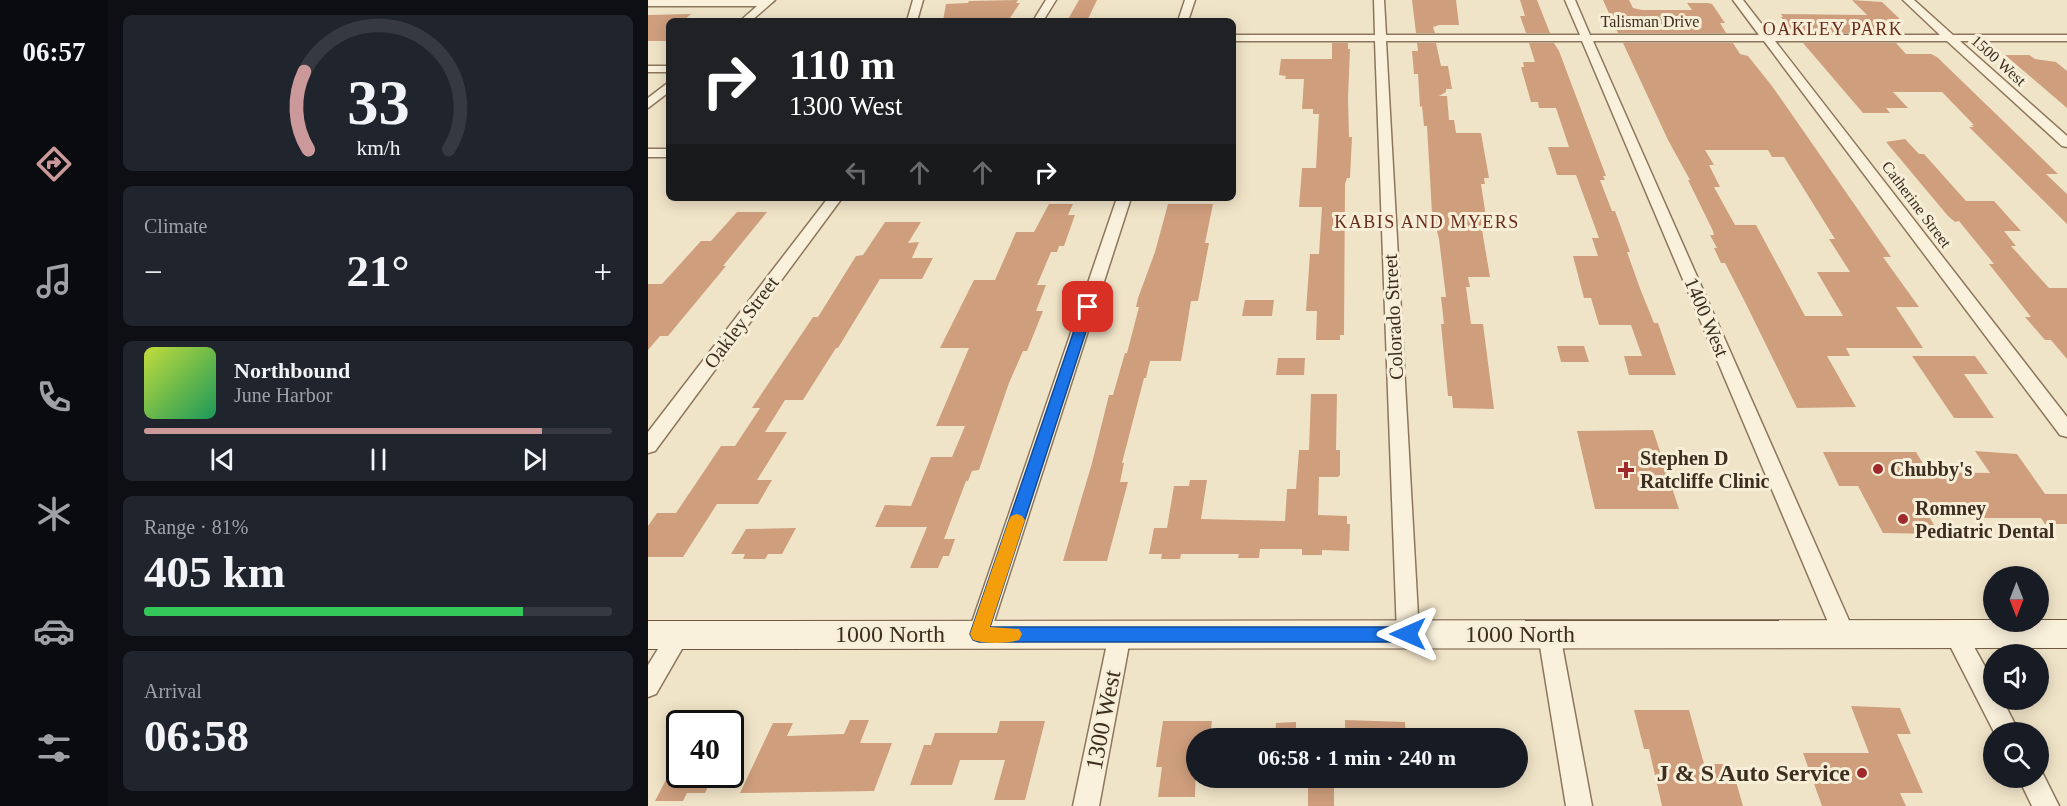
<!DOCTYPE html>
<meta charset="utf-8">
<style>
body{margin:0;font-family:Georgia,serif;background:#20242c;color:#f1f3f6;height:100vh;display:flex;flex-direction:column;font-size:22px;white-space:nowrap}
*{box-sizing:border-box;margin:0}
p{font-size:20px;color:#9ea1a6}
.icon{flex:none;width:33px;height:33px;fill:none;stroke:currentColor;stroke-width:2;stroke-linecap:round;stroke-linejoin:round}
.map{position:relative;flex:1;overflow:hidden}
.details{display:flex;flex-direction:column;gap:15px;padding:15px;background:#0d0f14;width:540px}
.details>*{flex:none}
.banner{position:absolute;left:18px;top:18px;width:570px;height:183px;border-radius:9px;box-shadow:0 3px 15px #0003;background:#202124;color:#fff;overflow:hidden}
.needle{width:39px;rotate:180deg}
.buttons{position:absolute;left:1335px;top:566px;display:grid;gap:12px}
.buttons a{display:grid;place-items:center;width:66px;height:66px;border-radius:50%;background:#171b24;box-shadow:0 3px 15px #0003;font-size:30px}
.speed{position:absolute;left:18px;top:710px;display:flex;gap:12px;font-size:30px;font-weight:700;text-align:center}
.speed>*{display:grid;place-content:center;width:78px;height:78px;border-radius:50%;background:#171b24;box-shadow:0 3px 15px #0003;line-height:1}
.speed .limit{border:3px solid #111;border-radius:9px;background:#fff;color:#111}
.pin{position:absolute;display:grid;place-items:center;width:51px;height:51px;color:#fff;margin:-26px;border-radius:12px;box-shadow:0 3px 9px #0006}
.me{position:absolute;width:66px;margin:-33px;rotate:270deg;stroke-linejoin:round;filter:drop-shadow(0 0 4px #0008)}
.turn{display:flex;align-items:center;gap:21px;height:126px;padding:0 24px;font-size:27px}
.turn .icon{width:78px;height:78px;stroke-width:2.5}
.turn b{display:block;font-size:42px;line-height:51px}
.lanes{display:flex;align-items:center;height:57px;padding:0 24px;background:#0003;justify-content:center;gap:30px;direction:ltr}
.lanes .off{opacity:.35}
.big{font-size:45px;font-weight:700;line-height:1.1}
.details .tile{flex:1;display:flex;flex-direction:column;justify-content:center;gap:9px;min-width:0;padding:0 21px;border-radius:9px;background:#20242c}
.details .dial{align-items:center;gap:0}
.dial svg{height:156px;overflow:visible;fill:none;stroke:#363941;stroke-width:7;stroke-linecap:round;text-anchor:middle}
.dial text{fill:#f1f3f6;stroke:none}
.song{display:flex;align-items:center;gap:18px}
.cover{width:72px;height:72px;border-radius:9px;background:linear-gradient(135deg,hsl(70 70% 55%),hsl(150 70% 35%))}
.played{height:6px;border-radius:3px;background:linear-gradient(90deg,#cc999b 85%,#363941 85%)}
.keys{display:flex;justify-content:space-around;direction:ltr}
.heat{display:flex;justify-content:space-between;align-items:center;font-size:33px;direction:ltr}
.charge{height:9px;border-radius:4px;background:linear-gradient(90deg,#34c759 81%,#363941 0)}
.trip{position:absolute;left:538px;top:728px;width:342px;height:60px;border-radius:30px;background:#171b24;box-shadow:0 3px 15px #0003;font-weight:700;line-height:60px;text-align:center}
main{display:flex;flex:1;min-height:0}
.menu{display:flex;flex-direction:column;width:108px;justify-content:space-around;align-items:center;background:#090b0e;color:#9ea1a6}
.menu .icon{width:42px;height:42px}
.menu .current{color:#cc999b}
.menu b{font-size:27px;color:#f1f3f6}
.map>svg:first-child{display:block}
.building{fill:#cf9f7d;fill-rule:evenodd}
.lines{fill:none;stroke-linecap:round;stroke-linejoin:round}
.street-casing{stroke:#8d765c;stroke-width:3}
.secondary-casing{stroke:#6f573f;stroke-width:2}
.street{fill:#faf1dc;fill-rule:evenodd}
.secondary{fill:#faf1dc;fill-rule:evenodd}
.route{fill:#1a73e8;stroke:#114b97;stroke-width:1.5}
.slow{fill:#f59e0b}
.poi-dot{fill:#9e2a2b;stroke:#f7eed8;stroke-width:2}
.labels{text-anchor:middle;stroke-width:6;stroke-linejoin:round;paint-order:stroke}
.far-street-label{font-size:16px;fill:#3d2e20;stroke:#f7eed8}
.far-neighbourhood-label{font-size:18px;letter-spacing:1.5px;fill:#6b2e1e;stroke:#f7eed8}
.street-label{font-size:20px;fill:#3d2e20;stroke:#f7eed8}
.poi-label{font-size:20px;font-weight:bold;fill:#3d2e20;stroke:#f7eed8;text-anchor:start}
.near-street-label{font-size:24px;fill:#3d2e20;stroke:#f7eed8}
.near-poi-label{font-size:24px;font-weight:bold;fill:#3d2e20;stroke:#f7eed8;text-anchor:end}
</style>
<main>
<nav class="menu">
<b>06:57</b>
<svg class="icon current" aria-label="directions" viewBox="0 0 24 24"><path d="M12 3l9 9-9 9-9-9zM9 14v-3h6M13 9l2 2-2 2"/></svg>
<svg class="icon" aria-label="music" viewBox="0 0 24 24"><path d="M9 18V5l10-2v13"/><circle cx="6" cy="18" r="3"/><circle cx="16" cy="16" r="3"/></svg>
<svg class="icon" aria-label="phone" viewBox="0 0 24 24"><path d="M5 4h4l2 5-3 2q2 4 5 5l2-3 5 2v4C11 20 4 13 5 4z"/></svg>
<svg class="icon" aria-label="climate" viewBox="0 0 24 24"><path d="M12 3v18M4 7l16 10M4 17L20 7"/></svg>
<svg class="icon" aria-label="car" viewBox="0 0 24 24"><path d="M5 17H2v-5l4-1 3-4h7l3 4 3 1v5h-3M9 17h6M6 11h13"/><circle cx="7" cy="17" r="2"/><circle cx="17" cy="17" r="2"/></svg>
<svg class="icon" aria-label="filters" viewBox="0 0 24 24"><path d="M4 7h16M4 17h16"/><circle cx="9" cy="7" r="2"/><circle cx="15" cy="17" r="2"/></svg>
</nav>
<section class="details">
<div class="tile dial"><svg viewBox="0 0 100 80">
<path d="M14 69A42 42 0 1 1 86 69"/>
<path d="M14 69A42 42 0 0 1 12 29" stroke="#cc999b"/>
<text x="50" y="56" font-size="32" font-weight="700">33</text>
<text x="50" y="72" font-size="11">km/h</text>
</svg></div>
<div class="tile"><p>Climate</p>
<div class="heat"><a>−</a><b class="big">21°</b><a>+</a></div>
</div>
<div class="tile">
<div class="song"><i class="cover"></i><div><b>Northbound</b><p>June Harbor</p></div></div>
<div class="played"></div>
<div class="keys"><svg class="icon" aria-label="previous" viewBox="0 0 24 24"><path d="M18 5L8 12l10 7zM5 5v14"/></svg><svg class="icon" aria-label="pause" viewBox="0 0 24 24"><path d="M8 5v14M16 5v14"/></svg><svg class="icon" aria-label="next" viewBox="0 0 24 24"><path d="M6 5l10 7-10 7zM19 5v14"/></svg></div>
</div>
<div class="tile"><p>Range · 81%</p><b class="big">405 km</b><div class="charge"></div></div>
<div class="tile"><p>Arrival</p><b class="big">06:58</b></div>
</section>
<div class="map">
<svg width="1419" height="806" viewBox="0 0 1419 806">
<rect width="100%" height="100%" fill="#f0e4c8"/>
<!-- building -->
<g class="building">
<path d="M370 0 368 3H372L360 21H295L298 4 320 3 321 1Z"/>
<path d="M431 0H449L439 21H419Z"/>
<path d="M764 0H808L811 25H791L785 27 787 33H768Z"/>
<path d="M872 0H889L902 33H878L872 16H877Z"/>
<path d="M955 0H981L985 8 994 10H1044L1039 3H1060L1064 4 1077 23H1072L1078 33H970Z"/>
<path d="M1204 0 1234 2 1256 23H1228L1238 33H1146L1133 17H1135L1133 14 1219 15Z"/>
<path d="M43 14 35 21H21V41H0V15Z"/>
<path d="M684 43H700V49H702L700 99 701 137H704L702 178H699L697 184 696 335H692V340H668L669 311H658L662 254H671L674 207H651L654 168H668L671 114H665V109H654L656 79H637L638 76 631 75 633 59H684Z"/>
<path d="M769 43H788L793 66H800L804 89H798V92L791 96H799L801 120H806L808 133H833L841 178H836L837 184H833L840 230H834L842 277H820L822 287H818L823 324H835L846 409 805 408 804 396H800L793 324H796L793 297H798L791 239 789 231H785L779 126H776L774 106 772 107 770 74H766L764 51H770Z"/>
<path d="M881 43H906L911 51 958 176H955L957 180H952L964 211H967L982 252H979L993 291 1006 323H1010L1028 375H981L976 356H994L983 325H951L943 298H936L925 256H950L944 238H951L928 175H909L900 147H921L908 108H891L890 102H883L873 67H876L875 62H887Z"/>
<path d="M975 43H1085L1092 54 1100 56 1124 86 1243 257H1235L1271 307H1248L1275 348H1198L1202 356H1179L1208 407 1149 408 1097 302 1077 263H1073L1066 248H1069L1062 235H1066L1065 231 1040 180H1042L1020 140ZM1057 150H1120L1124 157H1136L1187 239H1181L1202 272H1169L1195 316H1157L1108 225H1087L1066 187H1072L1061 165H1066Z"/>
<path d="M1155 43H1248L1258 54H1283L1289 57 1410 174H1398L1419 194V224L1321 127H1326L1323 125H1326L1294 92H1245L1260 108H1238L1242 113H1215Z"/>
<path d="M1357 55H1381L1387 59 1408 62 1419 71V108Z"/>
<path d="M1257 139 1271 154H1276L1318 201H1346L1373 231H1356L1368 246H1363L1401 288H1419V359L1403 340H1397L1377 317H1383L1341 264H1346L1311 221 1307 222 1300 216 1238 142Z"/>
<path d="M401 204H425L420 215H427L416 246H411L409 252H403L389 285H398L388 311H395L379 351H375L361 383 331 470 324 471 320 481H318L296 539H307L301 556H295L290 568H262L279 527H227L237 505 263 506 283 457H304L317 426H288L321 348H292L326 280H347L368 232H386Z"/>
<path d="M520 204H565L557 243H561L550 301H543L533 361H502L498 378H496L474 463H476L472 482H480L459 561H415L444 463 461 395H465L477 353H479L491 307H488L490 298 507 252Z"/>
<path d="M89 212H119L75 266H78L20 336H12L0 350V284H14L53 241H63Z"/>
<path d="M237 222H273L260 243 271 242 264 258H285L274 279H232L190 348H188L155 400H137L117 432H139L109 480H124L110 504H69L35 557H0V526L9 513H28L73 446H87L112 408H104L165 317H170L208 256 215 255Z"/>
<path d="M597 300H626L624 316H594Z"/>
<path d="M909 346H936L941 362H913Z"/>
<path d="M1264 356H1327L1340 374H1316L1346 418H1306Z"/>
<path d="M630 358H657L656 375H628Z"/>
<path d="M663 394H689L688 450H692V475L690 477H671L670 515 699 516V524H702L701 551 674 550V555H654V549H612L611 558H590L591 554H533L532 559H513L514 554H501L506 528H519L526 486H541L542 480H559L553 519 637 521 639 489H648L651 450H661Z"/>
<path d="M1005 430 1031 509H947L929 431Z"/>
<path d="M1327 451 1369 454 1397 494H1419V524H1397L1393 518H1282L1291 534 1235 533 1210 486H1191L1175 452H1268L1280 472 1342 473Z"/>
<path d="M148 528 134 554H120L117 559H95L97 554H83L98 529Z"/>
<path d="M1203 706 1252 708 1263 734H1249L1275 793H1252L1258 806H1174L1155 753H1221Z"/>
<path d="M986 710H1041L1056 764H1083L1095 806H1014L1001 749H996Z"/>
<path d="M202 720H221L212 743H244L226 791 92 793 125 723H145L139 736 196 734Z"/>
<path d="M697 720 757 722 758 738H697Z"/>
<path d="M352 721H397L377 800H346L357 760H312L304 785H262L276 745H283L287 733H349Z"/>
<path d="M515 721H564L562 738H549L547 797H510L514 767H508Z"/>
<path d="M648 722V738H627L628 723Z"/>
<path d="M21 774H66L57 793H39L35 801H7Z"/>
<rect x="660" y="777" width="26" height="29"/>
</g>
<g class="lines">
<defs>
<g id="street">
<path d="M0 0H127L103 21H92L109 6H0Z"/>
<path d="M265 0H275L269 21H259Z"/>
<path d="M398 0H408L395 21H385Z"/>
<path d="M537 0H547L540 21H530Z"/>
<path d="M726 0H736L738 35H932L917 0H927L942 35H1111L1085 0H1095L1122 35H1292L1255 0H1266L1305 35H1419V41H1312L1419 136V147L1414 146 1299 41H1127L1419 417V437L1412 435 1116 41H945L1207 634 1204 641 1196 644 1188 641 934 41H738L771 634 768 641 760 644 752 641 749 634 727 41H585V35H727Z"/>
<rect x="0" y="66" width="21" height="6"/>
<path d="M21 82V92L0 108V98Z"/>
<rect x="0" y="149" width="21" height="8"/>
<path d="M180 198H194L7 451 0 453V432Z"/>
<path d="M469 198H483L342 634 339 641 331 644 323 641 320 634Z"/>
<path d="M472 624 480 627 483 634 451 806H425L461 634 464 627Z"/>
<path d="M901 624 909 627 912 634 944 806H918L890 634 893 627Z"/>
<path d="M1307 624 1315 627 1346 683V699H1354L1371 732H1346L1296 634 1299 627Z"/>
<path d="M31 625 39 628 42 635 8 694 0 697V665L23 628Z"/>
<path d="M1390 767 1392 768 1411 806H1384L1370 777H1390Z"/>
</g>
<path id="secondary" d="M1346 620H1419V648L0 649V621Z"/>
</defs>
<!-- street casing -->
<use href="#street" class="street-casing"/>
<!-- secondary casing -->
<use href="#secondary" class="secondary-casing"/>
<!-- street -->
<use href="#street" class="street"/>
<!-- secondary -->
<use href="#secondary" class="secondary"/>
</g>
<!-- route -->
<path class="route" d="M440 303 446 307 342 627H760L766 629 768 634 766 640 760 642H331L325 640 322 634 434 307Z"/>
<!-- slow -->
<path class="slow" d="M369 514 374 516 377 520 342 627 371 629 374 634 371 640C359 644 337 644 325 640L322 634 361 520 363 516Z"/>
<!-- markers -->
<g class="poi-dot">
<circle cx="1230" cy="469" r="6"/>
<path d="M975 461h6v6h6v6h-6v6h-6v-6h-6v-6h6z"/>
<circle cx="1255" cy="519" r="6"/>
<circle cx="1214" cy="773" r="6"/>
</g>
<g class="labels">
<!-- far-street labels -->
<g class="far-street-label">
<text x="1002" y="27">Talisman Drive</text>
<text transform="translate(1351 60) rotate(42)" y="6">1500 West</text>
<text transform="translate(1269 204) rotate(53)" y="6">Catherine Street</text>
</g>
<!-- far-neighbourhood labels -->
<g class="far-neighbourhood-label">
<text x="1185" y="35">OAKLEY PARK</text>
<text x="779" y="228">KABIS AND MYERS</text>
</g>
<!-- street labels -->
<g class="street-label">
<text transform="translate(745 317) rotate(-93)" y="7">Colorado Street</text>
<text transform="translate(1059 317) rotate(67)" y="7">1400 West</text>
<text transform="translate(93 322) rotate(-53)" y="7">Oakley Street</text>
</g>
<!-- poi labels -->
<g class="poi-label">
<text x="992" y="465">Stephen D<tspan x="992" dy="23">Ratcliffe Clinic</tspan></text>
<text x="1242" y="476">Chubby's</text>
<text x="1267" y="515">Romney<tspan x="1267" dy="23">Pediatric Dental</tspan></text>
</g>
<!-- near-street labels -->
<g class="near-street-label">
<text x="242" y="642">1000 North</text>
<text x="872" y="642">1000 North</text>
<text transform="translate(455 720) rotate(-79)" y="8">1300 West</text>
</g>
<!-- near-poi labels -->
<g class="near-poi-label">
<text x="1202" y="781">J &amp; S Auto Service</text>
</g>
</g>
</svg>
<div class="buttons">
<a><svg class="needle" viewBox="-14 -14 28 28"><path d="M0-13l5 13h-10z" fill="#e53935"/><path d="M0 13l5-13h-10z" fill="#9ea1a6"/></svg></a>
<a><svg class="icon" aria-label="sound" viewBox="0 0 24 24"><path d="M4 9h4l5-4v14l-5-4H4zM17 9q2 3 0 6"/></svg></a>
<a><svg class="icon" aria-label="search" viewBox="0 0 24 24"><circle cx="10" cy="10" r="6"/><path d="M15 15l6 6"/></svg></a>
</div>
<div class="speed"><div class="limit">40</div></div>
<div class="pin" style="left:440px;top:307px;background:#d93025"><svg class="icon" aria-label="arrive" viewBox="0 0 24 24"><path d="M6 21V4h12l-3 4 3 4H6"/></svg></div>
<svg class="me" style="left:760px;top:634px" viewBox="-20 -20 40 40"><path d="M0-17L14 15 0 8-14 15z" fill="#1a73e8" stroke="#fff" stroke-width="4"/></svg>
<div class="trip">06:58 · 1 min · 240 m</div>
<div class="banner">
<div class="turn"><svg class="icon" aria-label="right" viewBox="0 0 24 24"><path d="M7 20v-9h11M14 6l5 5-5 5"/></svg><div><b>110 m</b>1300 West</div></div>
<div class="lanes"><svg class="icon off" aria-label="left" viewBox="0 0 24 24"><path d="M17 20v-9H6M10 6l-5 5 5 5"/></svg><svg class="icon off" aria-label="ahead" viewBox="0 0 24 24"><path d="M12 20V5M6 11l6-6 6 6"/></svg><svg class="icon off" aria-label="ahead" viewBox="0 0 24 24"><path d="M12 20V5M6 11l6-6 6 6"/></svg><svg class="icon" aria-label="right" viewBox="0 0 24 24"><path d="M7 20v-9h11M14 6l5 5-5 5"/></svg></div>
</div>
</div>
</main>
